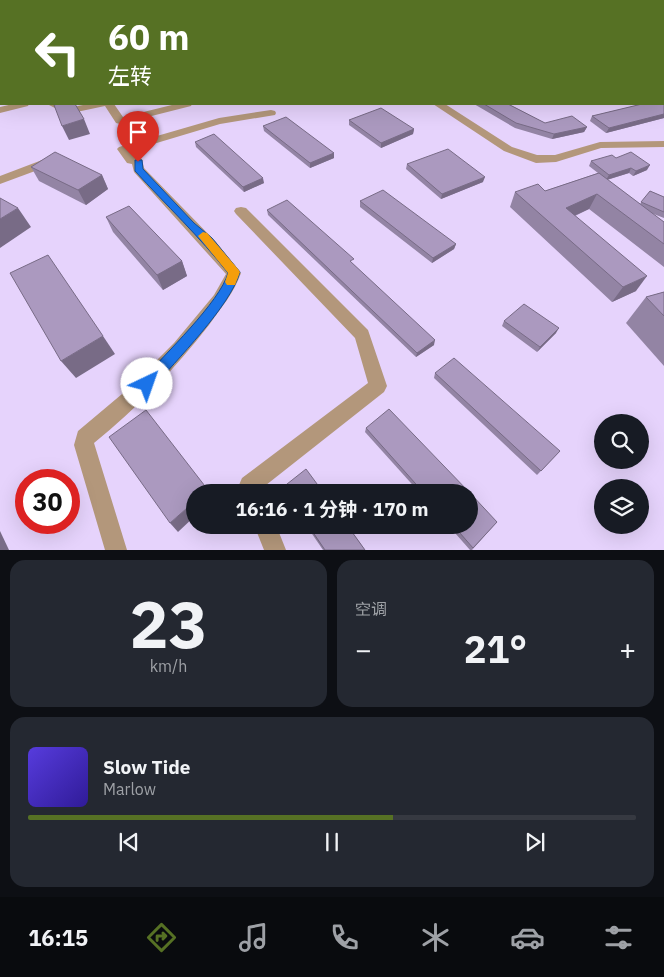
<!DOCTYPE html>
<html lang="zh">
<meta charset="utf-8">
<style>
body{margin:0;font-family:"IBM Plex Sans","Noto Sans SC",sans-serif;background:#242831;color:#f1f3f6;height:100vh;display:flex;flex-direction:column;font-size:19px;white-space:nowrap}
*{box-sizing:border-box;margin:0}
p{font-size:16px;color:#9ea1a6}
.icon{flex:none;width:28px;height:28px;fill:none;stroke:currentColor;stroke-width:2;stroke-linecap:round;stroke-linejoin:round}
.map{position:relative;height:550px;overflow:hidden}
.details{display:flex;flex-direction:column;gap:10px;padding:10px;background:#0d0f14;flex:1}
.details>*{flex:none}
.guide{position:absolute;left:0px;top:0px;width:665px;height:105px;box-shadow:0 5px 20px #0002;background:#567124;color:#fff;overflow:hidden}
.controls{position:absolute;left:594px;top:414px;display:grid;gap:10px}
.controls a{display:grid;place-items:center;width:55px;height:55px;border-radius:50%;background:#171b24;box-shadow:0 5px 20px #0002;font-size:25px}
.speed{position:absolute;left:15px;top:469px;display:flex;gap:10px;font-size:25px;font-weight:700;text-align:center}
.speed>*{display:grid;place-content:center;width:65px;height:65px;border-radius:50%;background:#171b24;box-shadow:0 5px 20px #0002;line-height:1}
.speed .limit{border:8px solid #d22;background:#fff;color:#111}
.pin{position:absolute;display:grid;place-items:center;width:42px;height:42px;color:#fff;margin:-51px -21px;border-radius:50% 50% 50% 0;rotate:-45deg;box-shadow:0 0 5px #0007}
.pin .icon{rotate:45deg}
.me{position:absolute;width:55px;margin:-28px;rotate:42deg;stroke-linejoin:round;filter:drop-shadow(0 0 4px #0008)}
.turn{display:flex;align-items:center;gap:18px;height:105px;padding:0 25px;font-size:22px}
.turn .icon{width:65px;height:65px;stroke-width:2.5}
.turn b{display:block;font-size:35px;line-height:42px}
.big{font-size:38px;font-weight:700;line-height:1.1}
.details .card{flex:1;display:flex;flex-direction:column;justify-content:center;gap:8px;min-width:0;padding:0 18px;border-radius:15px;background:#242831}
.details .dial{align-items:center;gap:0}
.dial b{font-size:65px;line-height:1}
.song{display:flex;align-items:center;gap:15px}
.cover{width:60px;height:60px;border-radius:8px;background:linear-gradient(135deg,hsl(250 70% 55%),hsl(250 70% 35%))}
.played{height:5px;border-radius:2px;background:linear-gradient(90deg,#567124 60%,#363941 60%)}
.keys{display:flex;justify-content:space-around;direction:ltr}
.heat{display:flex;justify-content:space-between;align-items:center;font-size:28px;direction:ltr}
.details .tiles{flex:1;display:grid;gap:10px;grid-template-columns:1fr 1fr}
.card:last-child{grid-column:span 2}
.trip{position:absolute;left:186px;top:484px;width:292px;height:50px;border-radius:25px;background:#171b24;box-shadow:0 5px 20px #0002;font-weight:700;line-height:50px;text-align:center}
.tab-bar{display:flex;height:80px;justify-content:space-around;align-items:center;background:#090b0e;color:#9ea1a6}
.tab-bar .icon{width:35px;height:35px}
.tab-bar .current{color:#567124}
.tab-bar b{font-size:22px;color:#f1f3f6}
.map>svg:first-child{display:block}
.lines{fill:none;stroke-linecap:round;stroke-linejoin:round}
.minor{fill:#b3977b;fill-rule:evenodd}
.wall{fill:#9384a4}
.shaded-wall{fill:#786b86}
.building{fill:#ab99bf;stroke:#786b86}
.route{fill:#1a73e8;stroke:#114b97}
.slow{fill:#f59e0b}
</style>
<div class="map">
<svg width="664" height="550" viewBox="0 0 664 550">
<rect width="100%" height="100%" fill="#e6d3fc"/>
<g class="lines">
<!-- minor -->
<g class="minor">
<rect x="539" y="0" width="8" height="1"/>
<rect x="0" y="18" width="1" height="4"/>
<rect x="0" y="59" width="1" height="6"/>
<path d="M13 104H29L28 106 0 113V107Z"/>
<path d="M47 104H60L68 108 88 104H114L123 117 176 104H192L191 106 120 124 116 123 105 106 67 114Z"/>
<path d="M433 104H445L512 147 537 155H555L600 142 664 141V147L601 148 556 162 536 163 504 151Z"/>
<path d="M271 110 275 111 276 113 275 115 220 124 130 151 135 157 142 159 144 168 216 242 241 273C234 293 221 308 209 325 175 369 137 408 94 443L127 550H105L74 445 78 431 128 389 174 343 214 295 226 274 134 172 132 164 127 163 117 149 119 147 219 118Z"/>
<path d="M50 157 56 161 54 164 0 184V176Z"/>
<path d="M241 207 246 208 368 330 387 386 384 392 261 489 262 492H242L239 485 242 478 368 383 355 338 236 214 234 211 236 208Z"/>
<path d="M254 525H276L286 550H264Z"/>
</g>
</g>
<!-- wall -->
<g class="wall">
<path d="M664 99V118L606 133 590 121 592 116Z"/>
<path d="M474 104H508L545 123 587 127 584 132 552 139 515 128Z"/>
<path d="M349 120 414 129 413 134 381 148 349 125Z"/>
<path d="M263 126 334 153V158L310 168 264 131Z"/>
<path d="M195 142 264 183 244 192 196 147Z"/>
<path d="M616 158 647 170 633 176 629 173 607 180 640 204 650 191 664 197V218L651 213 664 222V267L589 209 575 216 636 291 612 302 510 207 515 192 545 191 598 173 589 166 591 161Z"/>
<path d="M407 164 483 182 441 199 406 169Z"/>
<path d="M31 167 102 175 108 189 86 205 39 181Z"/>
<path d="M360 201 456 244 454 249 432 263 360 207Z"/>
<path d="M267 210 353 264 434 345 416 357 268 215Z"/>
<path d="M106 217 182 261 187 276 163 290 113 232Z"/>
<path d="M664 292V366L626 323 646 297Z"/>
<path d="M504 321 556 333 537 352 502 326Z"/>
<path d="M435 373 560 451 537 475 434 378Z"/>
<path d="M366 428 469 492H419L365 432Z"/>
<path d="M497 522 472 550H470L448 525H470Z"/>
<path d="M306 525H347L365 550H323Z"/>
</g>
<!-- shaded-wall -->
<g class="shaded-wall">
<path d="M664 114V118L606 133 609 128Z"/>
<path d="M84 119 90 134 69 140 62 126Z"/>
<path d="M587 127 584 132 552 139 554 134Z"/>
<path d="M414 129 413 134 381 148V143Z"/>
<path d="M334 153V158L310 168V163Z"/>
<path d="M650 165 647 170 633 176 636 171Z"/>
<path d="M631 168 629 173 606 180 609 175Z"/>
<path d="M102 175 108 189 86 205 78 190Z"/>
<path d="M485 177 483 182 441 199 442 194Z"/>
<path d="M263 178 264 183 244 192 243 187Z"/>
<path d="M597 194 589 209 558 223 566 208Z"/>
<path d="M18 208 31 227 0 248V219Z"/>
<path d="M456 244 454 249 432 263 433 258Z"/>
<path d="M182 261 187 276 163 290 157 275Z"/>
<path d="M647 276 636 291 612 302 623 287Z"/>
<path d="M559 328 556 333 537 352 540 347Z"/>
<path d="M103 336 115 354 76 378 61 361Z"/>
<path d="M435 340 434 345 416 357 417 353Z"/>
<path d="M195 501V516L178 532 170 523Z"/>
<path d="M0 531 9 550H0Z"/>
</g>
<!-- building -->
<g class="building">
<path d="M124 0H205L206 1H117Z"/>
<path d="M231 0H286L288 1H232Z"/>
<path d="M664 99V114L609 128 592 116 642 104H664Z"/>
<path d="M58 104H75L84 119 62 126 54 105Z"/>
<path d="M484 104H508L545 123 572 116 587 127 554 134 516 123Z"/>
<path d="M381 108 414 129 381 143 349 120Z"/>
<path d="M286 117 334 153 310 163 263 126Z"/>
<path d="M214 134 263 178 243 187 195 142Z"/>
<path d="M448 149 485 177 442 194 407 164Z"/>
<path d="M55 152 102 175 78 190 31 167Z"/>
<path d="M631 152 650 165 636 171 631 168 609 175 591 161 612 155 616 158Z"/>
<path d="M599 173 664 222V244L597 194 566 208 647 276 623 287 515 192 538 184 545 191Z"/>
<path d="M383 190 456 244 433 258 360 201Z"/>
<path d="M650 191 664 197V212L641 202Z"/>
<path d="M0 198 18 208 0 219Z"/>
<path d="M287 200 354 259 350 261 435 340 417 353 267 210Z"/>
<path d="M129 206 182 261 157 275 106 217Z"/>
<path d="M48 255 103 336 61 361 10 273Z"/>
<path d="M664 292V316L646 297Z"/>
<path d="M524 304 559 328 540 347 504 321Z"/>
<path d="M454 358 560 451 541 471 435 373Z"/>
<path d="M389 409 469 492H423L366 428Z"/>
<path d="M146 410 208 490 205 492H195V501L170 523 109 437Z"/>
<path d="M306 469 323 492H285L282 488Z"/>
<path d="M470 493 497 522 473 548 453 525H470Z"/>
<path d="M308 525H347L365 550H325Z"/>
</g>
<!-- route -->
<path class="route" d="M135 160H142L143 169 194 223 212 238 240 272C230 307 176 360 152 389L147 390 142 389 140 384 142 380C164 355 220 302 228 273 200 237 166 205 135 171Z"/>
<!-- slow -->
<path class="slow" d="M203 232 207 233 238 269 240 272 235 285H227L225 282 228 273 198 236Z"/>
</svg>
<div class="controls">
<a><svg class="icon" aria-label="search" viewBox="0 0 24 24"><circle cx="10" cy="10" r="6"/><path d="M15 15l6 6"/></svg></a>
<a><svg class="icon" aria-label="layers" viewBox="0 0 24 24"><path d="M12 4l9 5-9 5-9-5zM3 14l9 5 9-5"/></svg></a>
</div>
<div class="speed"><div class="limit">30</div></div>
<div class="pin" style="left:138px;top:162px;background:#d93025"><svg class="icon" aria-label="arrive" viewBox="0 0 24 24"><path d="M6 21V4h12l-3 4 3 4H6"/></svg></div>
<svg class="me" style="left:147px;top:384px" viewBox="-20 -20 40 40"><circle r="19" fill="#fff"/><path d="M0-13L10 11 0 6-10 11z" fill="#1a73e8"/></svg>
<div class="trip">16:16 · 1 分钟 · 170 m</div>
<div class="guide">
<div class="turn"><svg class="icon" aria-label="left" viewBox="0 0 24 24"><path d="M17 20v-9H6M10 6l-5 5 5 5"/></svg><div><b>60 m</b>左转</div></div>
</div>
</div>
<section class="details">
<div class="tiles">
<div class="card dial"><b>23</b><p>km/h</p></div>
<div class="card"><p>空调</p>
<div class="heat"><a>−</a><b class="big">21°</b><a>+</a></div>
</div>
<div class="card">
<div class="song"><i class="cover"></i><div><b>Slow Tide</b><p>Marlow</p></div></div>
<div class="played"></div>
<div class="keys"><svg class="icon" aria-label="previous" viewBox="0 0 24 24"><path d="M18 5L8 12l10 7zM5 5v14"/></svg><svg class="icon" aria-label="pause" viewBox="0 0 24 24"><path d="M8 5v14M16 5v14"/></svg><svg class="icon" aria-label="next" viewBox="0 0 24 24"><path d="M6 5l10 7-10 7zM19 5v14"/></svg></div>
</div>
</div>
</section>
<nav class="tab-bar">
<b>16:15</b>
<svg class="icon current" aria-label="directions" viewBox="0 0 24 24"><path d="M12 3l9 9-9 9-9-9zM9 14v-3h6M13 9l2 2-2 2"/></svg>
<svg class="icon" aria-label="music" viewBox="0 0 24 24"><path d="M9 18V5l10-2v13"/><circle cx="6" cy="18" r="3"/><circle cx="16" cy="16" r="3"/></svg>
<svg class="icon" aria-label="phone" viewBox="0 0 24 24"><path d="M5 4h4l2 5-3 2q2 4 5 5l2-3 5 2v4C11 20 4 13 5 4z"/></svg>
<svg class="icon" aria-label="climate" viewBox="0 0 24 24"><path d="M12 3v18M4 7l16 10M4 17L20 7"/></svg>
<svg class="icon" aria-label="car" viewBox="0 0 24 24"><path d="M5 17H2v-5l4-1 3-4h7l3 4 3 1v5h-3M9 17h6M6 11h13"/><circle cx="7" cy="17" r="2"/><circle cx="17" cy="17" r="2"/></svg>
<svg class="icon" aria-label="filters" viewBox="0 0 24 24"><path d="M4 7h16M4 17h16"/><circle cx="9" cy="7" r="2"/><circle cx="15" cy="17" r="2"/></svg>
</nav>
